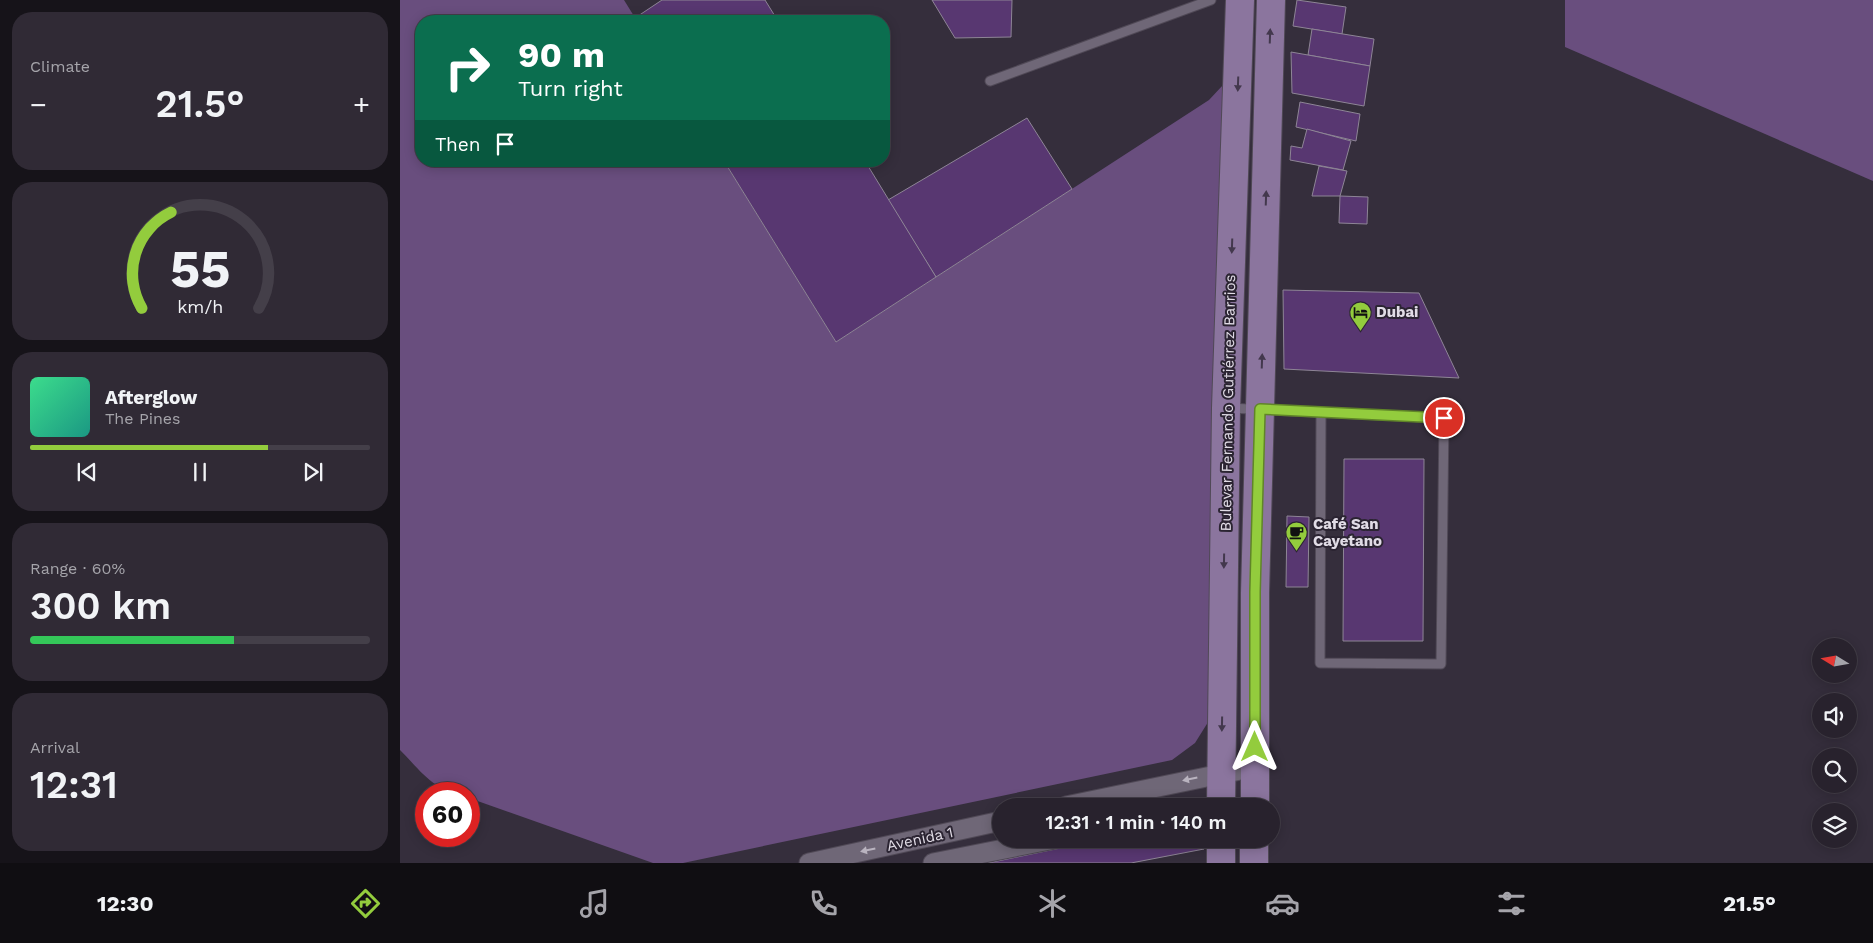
<!DOCTYPE html>
<meta charset="utf-8">
<style>
body{margin:0;font-family:"Work Sans",sans-serif;background:#302a35;color:#f1f3f6;height:100vh;display:flex;flex-direction:column;font-size:19px;white-space:nowrap}
*{box-sizing:border-box;margin:0}
p{font-size:16px;color:#a5a4aa}
.icon{flex:none;width:28px;height:28px;fill:none;stroke:currentColor;stroke-width:2;stroke-linecap:round;stroke-linejoin:round}
.map{position:relative;flex:1;overflow:hidden}
.drawer{display:flex;flex-direction:column;gap:12px;padding:12px;background:#161319;width:400px}
.drawer>*{flex:none}
.hud{position:absolute;left:15px;top:15px;width:475px;height:152px;border-radius:20px;box-shadow:0 2px 12px #0003,0 0 0 1px #443f49;background:#0b6e4f;color:#fff;overflow:hidden}
.needle{width:32px;rotate:281deg}
.buttons{position:absolute;left:1412px;top:638px;display:grid;gap:10px}
.buttons a{display:grid;place-items:center;width:45px;height:45px;border-radius:50%;background:#28222d;box-shadow:0 2px 12px #0003,0 0 0 1px #443f49;font-size:25px}
.speed{position:absolute;left:15px;top:782px;display:flex;gap:10px;font-size:25px;font-weight:700;text-align:center}
.speed>*{display:grid;place-content:center;width:65px;height:65px;border-radius:50%;background:#28222d;box-shadow:0 2px 12px #0003,0 0 0 1px #443f49;line-height:1}
.speed .limit{border:8px solid #d22;background:#fff;color:#111}
.pin{position:absolute;display:grid;place-items:center;width:42px;height:42px;color:#fff;margin:-21px;border:2px solid #fff;border-radius:50%;box-shadow:0 1px 5px #0007}
.me{position:absolute;width:55px;margin:-28px;rotate:0deg;stroke-linejoin:round;filter:drop-shadow(0 0 4px #0008)}
.turn{display:flex;align-items:center;gap:18px;height:105px;padding:0 20px;font-size:22px}
.turn .icon{width:65px;height:65px;stroke-width:2.5}
.turn b{display:block;font-size:35px;line-height:42px}
.then{display:flex;align-items:center;height:48px;padding:0 20px;background:#0003;gap:10px;font-size:19px}
.big{font-size:38px;font-weight:600;line-height:1.1}
.drawer .widget{flex:1;display:flex;flex-direction:column;justify-content:center;gap:8px;min-width:0;padding:0 18px;border-radius:20px;background:#302a35}
.drawer .dial{align-items:center;gap:0}
.dial svg{height:130px;overflow:visible;fill:none;stroke:#443f49;stroke-width:7;stroke-linecap:round;text-anchor:middle}
.dial text{fill:#f1f3f6;stroke:none}
.song{display:flex;align-items:center;gap:15px}
.cover{width:60px;height:60px;border-radius:8px;background:linear-gradient(135deg,hsl(150 70% 55%),hsl(170 70% 35%))}
.played{height:5px;border-radius:2px;background:linear-gradient(90deg,#93cc3d 70%,#443f49 70%)}
.keys{display:flex;justify-content:space-around;direction:ltr}
.heat{display:flex;justify-content:space-between;align-items:center;font-size:28px;direction:ltr}
.charge{height:8px;border-radius:4px;background:linear-gradient(90deg,#34c759 60%,#443f49 0)}
.trip{position:absolute;left:592px;top:798px;width:288px;height:50px;border-radius:25px;background:#28222d;box-shadow:0 2px 12px #0003,0 0 0 1px #443f49;font-weight:600;line-height:50px;text-align:center}
.menu{display:flex;height:80px;justify-content:space-around;align-items:center;background:#100e12;color:#a5a4aa}
.menu .icon{width:35px;height:35px}
.menu .selected{color:#93cc3d}
.menu b{font-size:22px;color:#f1f3f6}
main{display:flex;flex:1;min-height:0}
.map>svg:first-child{display:block}
.green{fill:#694e7e}
.building{fill:#583771;stroke:#8e8596}
.lines{fill:none;stroke-linecap:round;stroke-linejoin:round}
.service-casing{stroke:#504956;stroke-width:11}
.minor-casing{stroke:#504956;stroke-width:21}
.primary-casing{stroke:#504956;stroke-width:30}
.service{stroke:#6f6777;stroke-width:9}
.minor{stroke:#6f6777;stroke-width:19}
.primary{stroke:#8b759e;stroke-width:28}
.oneway{fill:#43384d}
.oneway2{fill:#b9b3bf}
.route-casing{stroke:#608528;stroke-width:12}
.route{stroke:#93cc3d;stroke-width:9}
.labels{text-anchor:middle;stroke-width:4;stroke-linejoin:round;paint-order:stroke}
.poi-label{font-size:15px;font-weight:bold;fill:#e1dce6;stroke:#2b2432;text-anchor:start}
.street-label{font-size:15px;fill:#e1dce6;stroke:#2b2432}
</style>
<main>
<section class="drawer">
<div class="widget"><p>Climate</p>
<div class="heat"><a>−</a><b class="big">21.5°</b><a>+</a></div>
</div>
<div class="widget dial"><svg viewBox="0 0 100 80">
<path d="M14 69A42 42 0 1 1 86 69"/>
<path d="M14 69A42 42 0 0 1 32 10" stroke="#93cc3d"/>
<text x="50" y="56" font-size="32" font-weight="700">55</text>
<text x="50" y="72" font-size="11">km/h</text>
</svg></div>
<div class="widget">
<div class="song"><i class="cover"></i><div><b>Afterglow</b><p>The Pines</p></div></div>
<div class="played"></div>
<div class="keys"><svg class="icon" aria-label="previous" viewBox="0 0 24 24"><path d="M18 5L8 12l10 7zM5 5v14"/></svg><svg class="icon" aria-label="pause" viewBox="0 0 24 24"><path d="M8 5v14M16 5v14"/></svg><svg class="icon" aria-label="next" viewBox="0 0 24 24"><path d="M6 5l10 7-10 7zM19 5v14"/></svg></div>
</div>
<div class="widget"><p>Range · 60%</p><b class="big">300 km</b><div class="charge"></div></div>
<div class="widget"><p>Arrival</p><b class="big">12:31</b></div>
</section>
<div class="map">
<svg width="1473" height="863" viewBox="0 0 1473 863">
<rect width="100%" height="100%" fill="#352e3c"/>
<!-- green -->
<g class="green">
<path d="M0 0H224L237 21H21V161H324L436 342 809 100 823 85 810 719 795 743 772 760 283 863H253L69 798V794C35 794 22 772 0 750Z"/>
<path d="M1165 0H1473V181L1165 47Z"/>
</g>
<!-- building -->
<g class="building">
<path d="M262 0H365L378 21H237L235 18Z"/>
<path d="M532 0H612L611 37 555 38Z"/>
<path d="M897 0 946 7 942 34 893 26Z"/>
<path d="M912 29 974 39 970 66 908 55Z"/>
<path d="M891 52 970 66 964 106 892 93Z"/>
<path d="M900 102 960 114 956 141 896 127Z"/>
<path d="M627 118 672 189 536 277 488 200Z"/>
<path d="M907 129 951 141 943 170 890 160 891 146 902 148Z"/>
<path d="M324 161H465L536 277 436 342Z"/>
<path d="M919 166 947 171 940 196H912Z"/>
<path d="M940 196 968 197 967 224 939 223Z"/>
<path d="M883 290 1019 293 1059 378 884 369Z"/>
<path d="M944 459H1024L1023 641H943Z"/>
<path d="M887 516 909 517 908 587H886Z"/>
<path d="M704 839H790L804 849 731 863H588Z"/>
</g>
<g class="lines">
<defs>
<g id="service">
<path d="M590 81 811 0"/>
<path d="M828 408 1044 418 1041 664 920 663 921 413"/>
</g>
<g id="minor">
<path d="M666 806 855 767"/>
<path d="M409 863 601 821"/>
<path d="M533 863 655 839"/>
</g>
<g id="primary">
<path d="M821 806 826 408 840 0"/>
<path d="M855 806V593L871 0"/>
<path d="M821 863V839"/>
<path d="M854 863V839"/>
</g>
</defs>
<!-- service casing -->
<use href="#service" class="service-casing"/>
<!-- minor casing -->
<use href="#minor" class="minor-casing"/>
<!-- primary casing -->
<use href="#primary" class="primary-casing"/>
<!-- service -->
<use href="#service" class="service"/>
<!-- minor -->
<use href="#minor" class="minor"/>
<!-- primary -->
<use href="#primary" class="primary"/>
</g>
<!-- one-way arrows -->
<defs><path id="oneway-solid" d="M-6-.8H1V-3.2L6.5 0L1 3.2V.8H-6Z" transform="scale(1.25)"/></defs>
<g class="oneway">
<use href="#oneway-solid" transform="translate(870 36) rotate(-88)"/>
<use href="#oneway-solid" transform="translate(838 84) rotate(92)"/>
<use href="#oneway-solid" transform="translate(866 198) rotate(-88)"/>
<use href="#oneway-solid" transform="translate(832 246) rotate(92)"/>
<use href="#oneway-solid" transform="translate(862 361) rotate(-88)"/>
<use href="#oneway-solid" transform="translate(824 561) rotate(91)"/>
<use href="#oneway-solid" transform="translate(822 724) rotate(91)"/>
</g>
<g class="oneway2">
<use href="#oneway-solid" transform="translate(790 779) rotate(168)"/>
<use href="#oneway-solid" transform="translate(468 850) rotate(168)"/>
</g>
<g class="lines">
<defs>
<path id="route" d="M855 747V592L860 409 1044 418"/>
</defs>
<!-- route casing -->
<use href="#route" class="route-casing"/>
<!-- route -->
<use href="#route" class="route"/>
</g>
<!-- icons -->
<defs>
<symbol id="hotel-pin" viewBox="-11 -11 22 30"><path d="M0 17L-7.5 6A9.5 9.5 0 1 1 7.5 6Z" fill="#93cc3d" stroke="#2b2432"/><path d="M-6-4.5h1.5V1H6V5H4.5V3h-9V5H-6ZM-4 0a1.8 1.8 0 1 1 3.6 0ZM.5 0V-2.5h3Q6-2.5 6 0Z" fill="#111"/></symbol>
<symbol id="cafe-pin" viewBox="-11 -11 22 30"><path d="M0 17L-7.5 6A9.5 9.5 0 1 1 7.5 6Z" fill="#93cc3d" stroke="#2b2432"/><path d="M-5.5-4.5H6V0H3Q3 3.5 0 3.5H-2.5Q-5.5 3.5-5.5 0ZM3-3.2v2h1.7v-2ZM-6 4.5H4V6H-6Z" fill="#111"/></symbol>
</defs>
<g fill-rule="evenodd">
<use href="#hotel-pin" x="948" y="300" width="25" height="34"/>
<use href="#cafe-pin" x="884" y="520" width="25" height="34"/>
</g>
<g class="labels">
<!-- poi labels -->
<g class="poi-label">
<text x="976" y="317">Dubai</text>
<text x="913" y="529">Café San<tspan x="913" dy="17">Cayetano</tspan></text>
</g>
<!-- street labels -->
<g class="street-label">
<text transform="translate(828 403) rotate(-89)" y="5">Bulevar Fernando Gutiérrez Barrios</text>
<text transform="translate(520 839) rotate(-12)" y="5">Avenida 1</text>
</g>
</g>
</svg>
<div class="buttons">
<a><svg class="needle" viewBox="-14 -14 28 28"><path d="M0-13l5 13h-10z" fill="#e53935"/><path d="M0 13l5-13h-10z" fill="#a5a4aa"/></svg></a>
<a><svg class="icon" aria-label="sound" viewBox="0 0 24 24"><path d="M4 9h4l5-4v14l-5-4H4zM17 9q2 3 0 6"/></svg></a>
<a><svg class="icon" aria-label="search" viewBox="0 0 24 24"><circle cx="10" cy="10" r="6"/><path d="M15 15l6 6"/></svg></a>
<a><svg class="icon" aria-label="layers" viewBox="0 0 24 24"><path d="M12 4l9 5-9 5-9-5zM3 14l9 5 9-5"/></svg></a>
</div>
<div class="speed"><div class="limit">60</div></div>
<div class="pin" style="left:1044px;top:418px;background:#d93025"><svg class="icon" aria-label="arrive" viewBox="0 0 24 24"><path d="M6 21V4h12l-3 4 3 4H6"/></svg></div>
<svg class="me" style="left:855px;top:747px" viewBox="-20 -20 40 40"><path d="M0-17L14 15 0 8-14 15z" fill="#93cc3d" stroke="#fff" stroke-width="4"/></svg>
<div class="trip">12:31 · 1 min · 140 m</div>
<div class="hud">
<div class="turn"><svg class="icon" aria-label="right" viewBox="0 0 24 24"><path d="M7 20v-9h11M14 6l5 5-5 5"/></svg><div><b>90 m</b>Turn right</div></div>
<div class="then">Then<svg class="icon" aria-label="arrive" viewBox="0 0 24 24"><path d="M6 21V4h12l-3 4 3 4H6"/></svg></div>
</div>
</div>
</main>
<nav class="menu">
<b>12:30</b>
<svg class="icon selected" aria-label="directions" viewBox="0 0 24 24"><path d="M12 3l9 9-9 9-9-9zM9 14v-3h6M13 9l2 2-2 2"/></svg>
<svg class="icon" aria-label="music" viewBox="0 0 24 24"><path d="M9 18V5l10-2v13"/><circle cx="6" cy="18" r="3"/><circle cx="16" cy="16" r="3"/></svg>
<svg class="icon" aria-label="phone" viewBox="0 0 24 24"><path d="M5 4h4l2 5-3 2q2 4 5 5l2-3 5 2v4C11 20 4 13 5 4z"/></svg>
<svg class="icon" aria-label="climate" viewBox="0 0 24 24"><path d="M12 3v18M4 7l16 10M4 17L20 7"/></svg>
<svg class="icon" aria-label="car" viewBox="0 0 24 24"><path d="M5 17H2v-5l4-1 3-4h7l3 4 3 1v5h-3M9 17h6M6 11h13"/><circle cx="7" cy="17" r="2"/><circle cx="17" cy="17" r="2"/></svg>
<svg class="icon" aria-label="filters" viewBox="0 0 24 24"><path d="M4 7h16M4 17h16"/><circle cx="9" cy="7" r="2"/><circle cx="15" cy="17" r="2"/></svg>
<b>21.5°</b>
</nav>
